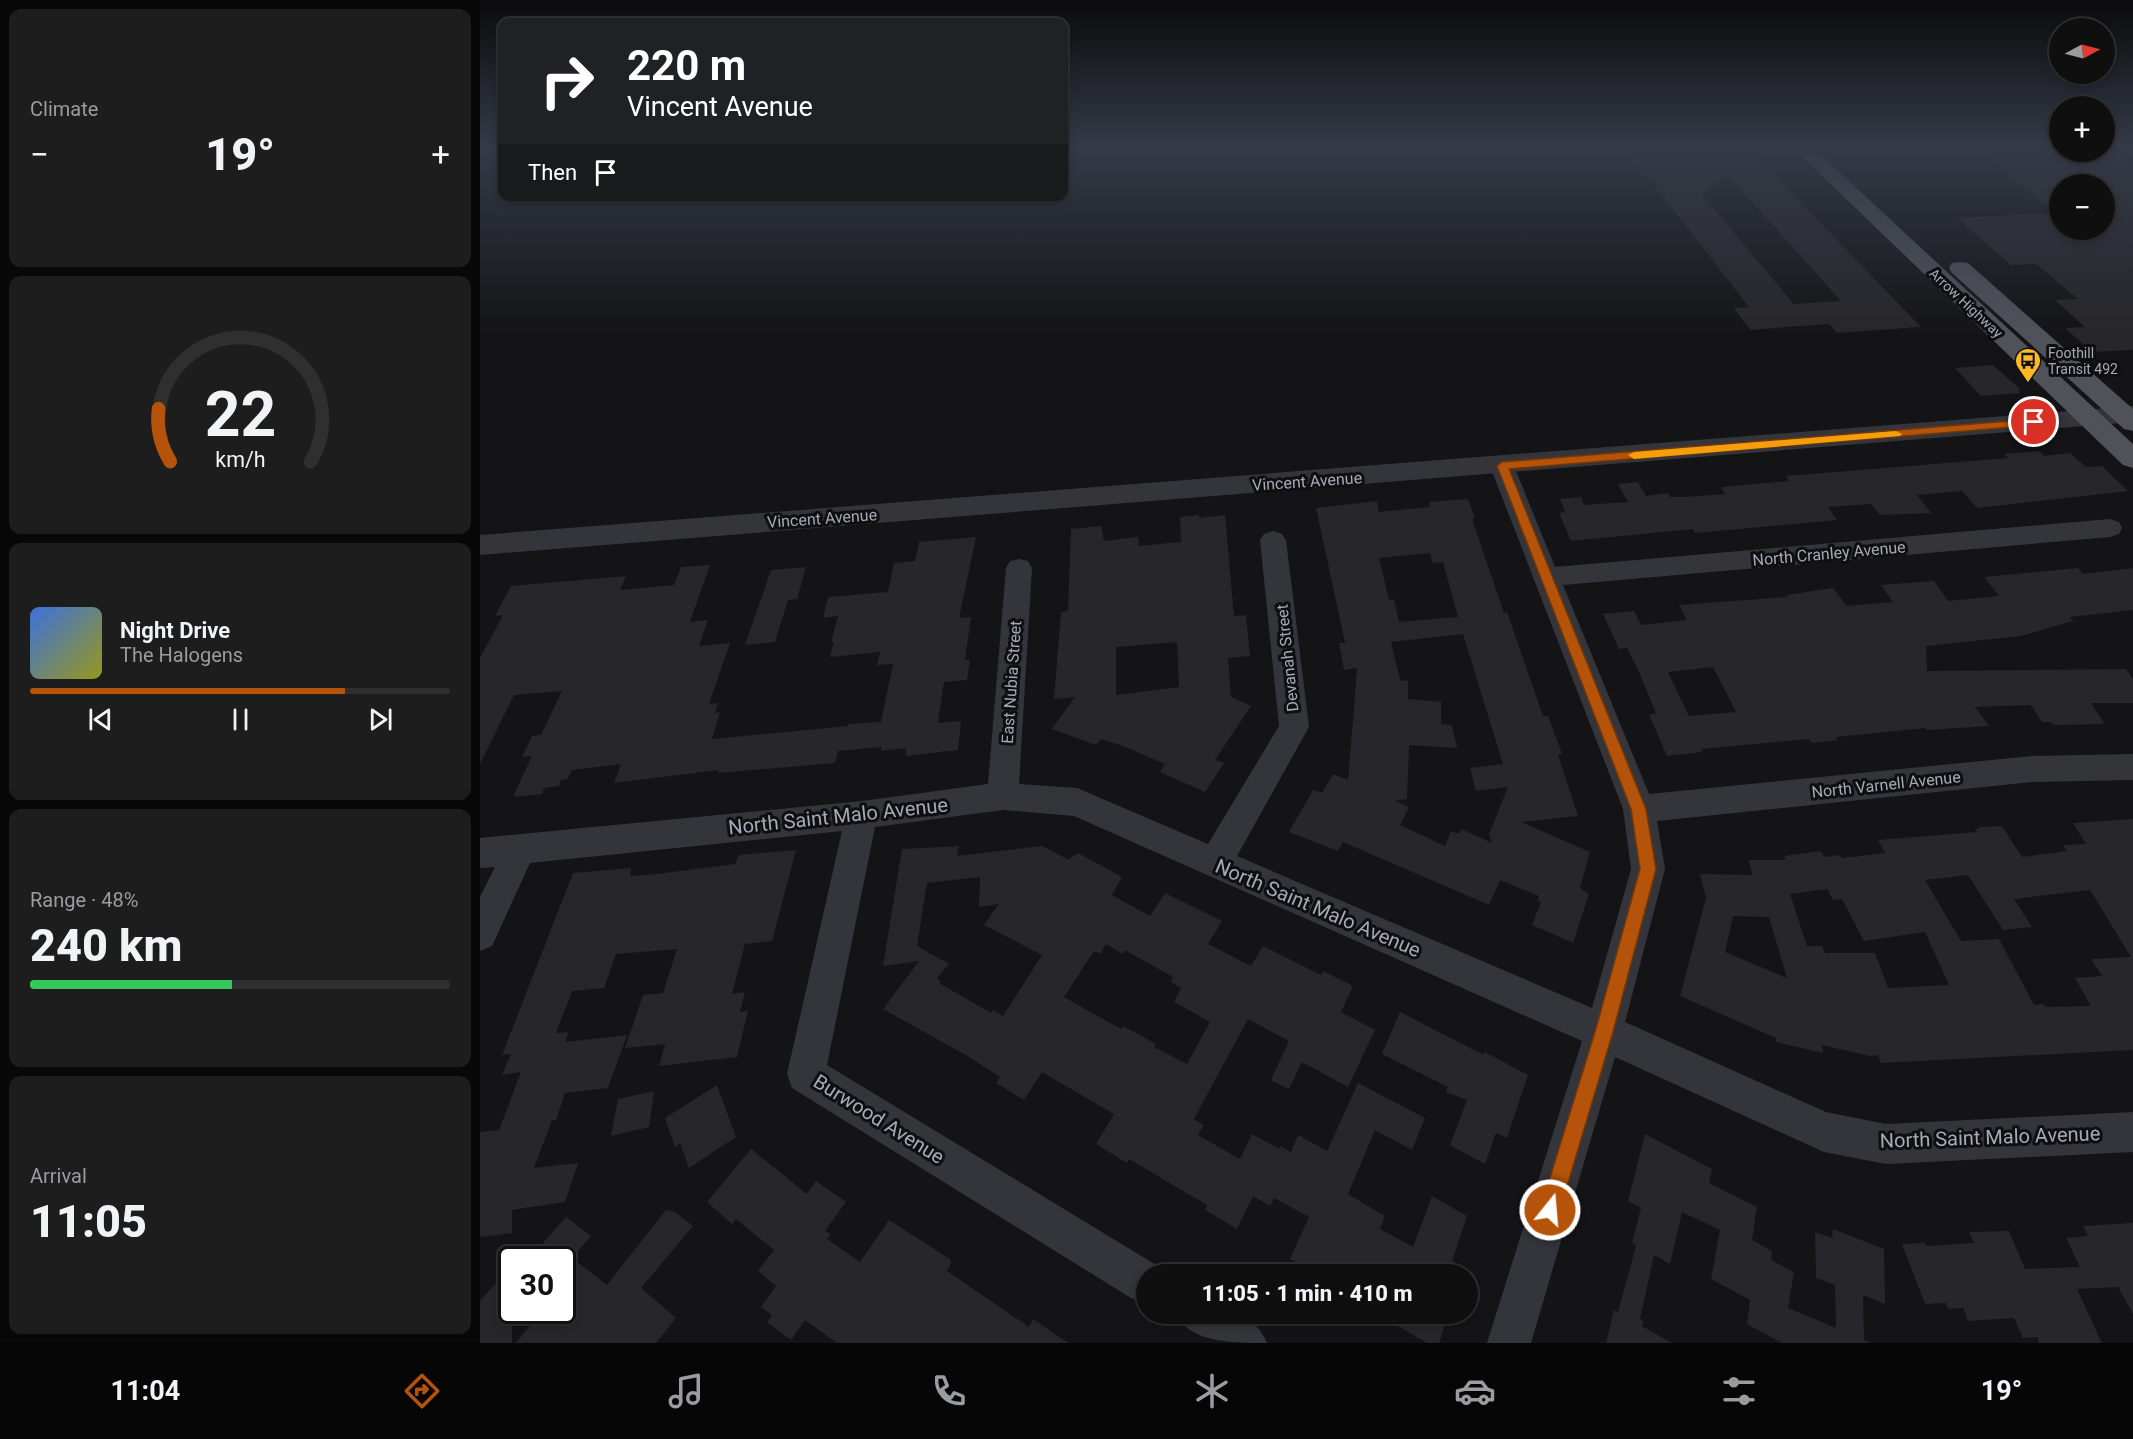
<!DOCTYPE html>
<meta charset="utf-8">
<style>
body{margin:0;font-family:Roboto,sans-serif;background:#1d1d1e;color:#f1f3f6;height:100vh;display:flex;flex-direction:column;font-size:22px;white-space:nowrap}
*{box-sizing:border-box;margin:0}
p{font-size:20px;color:#9b9c9f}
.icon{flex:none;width:33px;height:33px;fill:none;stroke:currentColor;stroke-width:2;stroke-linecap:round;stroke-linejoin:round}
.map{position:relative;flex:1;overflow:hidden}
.details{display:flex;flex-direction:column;gap:9px;padding:9px;background:#080809;width:480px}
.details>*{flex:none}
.banner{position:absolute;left:18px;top:18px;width:570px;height:183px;border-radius:12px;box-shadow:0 3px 9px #0003,0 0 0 2px #2f2f30;background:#202124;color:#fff;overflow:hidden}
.needle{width:39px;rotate:83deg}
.tools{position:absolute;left:1569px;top:18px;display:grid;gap:12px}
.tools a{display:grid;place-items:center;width:66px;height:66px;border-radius:50%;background:#0f0f10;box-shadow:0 3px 9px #0003,0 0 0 2px #2f2f30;font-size:30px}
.speed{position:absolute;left:18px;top:1246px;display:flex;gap:12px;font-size:30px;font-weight:700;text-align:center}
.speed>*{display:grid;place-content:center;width:78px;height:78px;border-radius:50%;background:#0f0f10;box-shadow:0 3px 9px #0003,0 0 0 2px #2f2f30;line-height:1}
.speed .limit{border:3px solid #111;border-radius:9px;background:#fff;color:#111}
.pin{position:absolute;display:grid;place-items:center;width:51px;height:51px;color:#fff;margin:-26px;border:3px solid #fff;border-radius:50%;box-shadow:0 2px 6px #0007}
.me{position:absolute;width:66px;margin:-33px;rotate:17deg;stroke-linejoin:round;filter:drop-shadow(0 0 4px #0008)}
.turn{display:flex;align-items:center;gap:21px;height:126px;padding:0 30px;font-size:27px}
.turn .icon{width:78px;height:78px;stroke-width:2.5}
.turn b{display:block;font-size:42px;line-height:51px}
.then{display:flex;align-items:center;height:57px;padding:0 30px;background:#0003;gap:12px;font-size:22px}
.big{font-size:45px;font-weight:800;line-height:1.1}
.details .card{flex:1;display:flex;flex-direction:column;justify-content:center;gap:9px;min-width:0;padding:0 21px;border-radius:12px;background:#1d1d1e}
.details .dial{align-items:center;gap:0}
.dial svg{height:156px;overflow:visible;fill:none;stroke:#2f2f30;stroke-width:7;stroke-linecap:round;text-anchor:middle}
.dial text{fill:#f1f3f6;stroke:none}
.song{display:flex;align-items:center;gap:18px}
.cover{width:72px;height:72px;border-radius:9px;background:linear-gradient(135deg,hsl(220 70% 55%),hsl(60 70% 35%))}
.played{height:6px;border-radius:3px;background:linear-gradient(90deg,#b45309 75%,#2f2f30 75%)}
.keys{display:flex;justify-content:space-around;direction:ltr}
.heat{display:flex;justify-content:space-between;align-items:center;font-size:33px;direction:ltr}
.charge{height:9px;border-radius:4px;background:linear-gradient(90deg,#34c759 48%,#2f2f30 0)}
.trip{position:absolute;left:656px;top:1264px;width:342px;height:60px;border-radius:30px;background:#0f0f10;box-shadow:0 3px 9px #0003,0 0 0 2px #2f2f30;font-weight:800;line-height:60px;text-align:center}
.dock{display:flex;height:96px;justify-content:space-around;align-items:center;background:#060606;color:#9b9c9f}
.dock .icon{width:42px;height:42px}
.dock .active{color:#b45309}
.dock b{font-size:27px;color:#f1f3f6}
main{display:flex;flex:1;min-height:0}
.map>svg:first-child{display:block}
.building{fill:#27262a;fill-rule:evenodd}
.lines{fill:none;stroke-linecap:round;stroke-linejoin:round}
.minor{fill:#34353b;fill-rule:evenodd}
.tertiary{fill:#34353b;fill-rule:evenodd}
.primary{fill:#50525a;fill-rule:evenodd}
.route{fill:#b45309;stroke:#753606;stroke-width:1.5}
.slow{fill:#f59e0b}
.labels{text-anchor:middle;stroke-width:6;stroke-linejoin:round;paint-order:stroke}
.far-street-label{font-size:14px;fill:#a4aab7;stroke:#0f0f11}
.far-poi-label{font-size:14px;fill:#a4aab7;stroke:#0f0f11;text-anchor:start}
.street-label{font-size:16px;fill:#a4aab7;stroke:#0f0f11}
.near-street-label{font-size:20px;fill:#a4aab7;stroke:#0f0f11}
</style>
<main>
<section class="details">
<div class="card"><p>Climate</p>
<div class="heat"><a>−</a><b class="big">19°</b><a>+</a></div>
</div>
<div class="card dial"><svg viewBox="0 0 100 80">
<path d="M14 69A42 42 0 1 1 86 69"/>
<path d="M14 69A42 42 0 0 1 8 42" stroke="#b45309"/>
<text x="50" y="56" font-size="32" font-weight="700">22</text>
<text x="50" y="72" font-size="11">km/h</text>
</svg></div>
<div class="card">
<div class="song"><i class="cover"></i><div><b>Night Drive</b><p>The Halogens</p></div></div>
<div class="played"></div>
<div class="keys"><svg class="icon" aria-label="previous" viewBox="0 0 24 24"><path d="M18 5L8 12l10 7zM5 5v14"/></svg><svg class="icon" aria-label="pause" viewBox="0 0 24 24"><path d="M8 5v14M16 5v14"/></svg><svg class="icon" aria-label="next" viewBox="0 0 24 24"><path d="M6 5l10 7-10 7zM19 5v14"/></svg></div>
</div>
<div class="card"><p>Range · 48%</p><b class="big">240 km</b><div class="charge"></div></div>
<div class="card"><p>Arrival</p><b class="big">11:05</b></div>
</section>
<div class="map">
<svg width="1653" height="1343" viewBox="0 0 1653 1343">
<rect width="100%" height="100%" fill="#141416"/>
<!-- building -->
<g class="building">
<path d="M1137 146H1266L1441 327 1357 333 1349 324 1270 330 1254 308 1269 307 1183 196 1159 169H1155ZM1247 174 1361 301 1314 304 1222 195Z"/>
<path d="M1491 146H1537V151L1632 152 1653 166V350L1612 352 1585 328 1605 327 1575 300 1598 299 1556 264 1531 265 1477 218 1576 213ZM1624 176V230H1580V178Z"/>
<path d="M1513 365 1541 390H1538L1540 393 1501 396 1475 368Z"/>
<path d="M1559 451 1564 456 1590 453 1606 467 1622 466 1648 491 1497 508 1482 491 1437 495 1451 513 1400 515 1391 504 1348 507 1357 520 1215 533 1213 529 1091 541 1079 513 1085 512 1080 499 1101 497 1104 505 1148 502 1138 484 1158 482 1166 496 1188 493 1190 497H1205L1245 494 1241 487 1309 481 1306 476 1528 458 1524 454Z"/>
<path d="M988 499 995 519H992L1024 613 1027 612 1063 716H1068L1082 754 1078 755 1098 816 1041 822 1110 852 1100 888 1109 894 1093 943 1052 925 1061 902 1057 900 1059 896 1020 880 1009 905 863 842 858 851 809 832 833 790 842 793 853 774 868 780 874 709 877 668 864 670 859 643H865L836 508 897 501 899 512 950 507 949 502ZM950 553 953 563 963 562 978 617 919 622 914 599 909 600 899 558ZM983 634 1023 764 990 768 996 791 1028 787 1009 834 1012 843 981 829 979 834 971 831 965 846 920 825 929 807 915 801 927 799 929 745 977 748 972 725 961 724V702L928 699V681L920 680 911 642Z"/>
<path d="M719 515V518L745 515 754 616 766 615 770 656 748 658 751 697 771 706 735 760 744 763 725 792 680 772 685 764 643 746 621 739 616 745 572 729 595 697 574 699 581 612 588 611 591 529 621 526 624 541 658 537 659 546 701 542 700 517ZM697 642 699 687 636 695V647Z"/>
<path d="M496 537 479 618 491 617 485 660H490L487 680 464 682 458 721V723L481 721 478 750 426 756V748L401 751 402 747 358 751 355 763 238 773 239 770 134 783 141 764 92 770 88 779 81 780 79 786 64 788 62 794 33 797 52 756 42 757 52 736 61 735 82 691 34 695 0 764V658L23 615 15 616 31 586 146 576 140 590 194 585 201 567 230 565 210 622 228 620 219 646 250 643 229 704 238 703 235 713 240 712 232 739 368 726 369 724 401 722 413 664 397 665 400 652 350 657 354 642H351L358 616 343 618 348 597 408 592 414 563 435 561 439 542Z"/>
<path d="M326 567 317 599 308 600 295 642 265 645 291 570Z"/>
<path d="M1598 568 1603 574 1653 568V610L1590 617 1593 621 1541 636 1446 646 1447 671 1646 669 1653 679V703H1611L1624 723 1622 724 1573 725 1572 722H1562L1551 705 1495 707 1509 726 1447 730 1445 728 1356 737 1358 740 1332 743 1329 739 1221 749 1222 752 1187 756 1169 715 1176 713 1158 670 1147 648 1139 649 1123 614 1154 611 1161 625 1207 620 1199 605 1308 597 1306 595 1353 588 1367 606 1413 602 1401 585 1454 581 1468 601 1519 596 1504 577ZM1233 667 1256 712 1209 716 1188 672Z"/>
<path d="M1653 819V1050L1401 1063 1398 1055 1390 1056 1342 1045 1343 1053 1296 1042V1038L1200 996 1226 898 1220 874 1273 875 1268 860H1306L1304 856 1341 851 1344 857 1360 855 1362 858 1405 853 1398 840 1497 832 1495 829H1499L1498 827 1522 826 1542 857 1587 851 1583 845 1606 844 1593 823ZM1488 875 1523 930 1552 927 1534 899 1610 890 1651 957 1611 959 1622 976 1595 978 1611 1006 1565 1007 1563 1004 1554 1005 1519 939 1481 941 1445 880ZM1347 889 1353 900 1362 899 1384 941 1445 932 1469 985 1408 988 1395 953H1345L1342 946H1327L1310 894ZM1253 916 1289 917 1307 978 1245 952Z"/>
<path d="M479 846 477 856 562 846 589 860 596 854H600L642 877 632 895 670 916 685 893 742 921 728 944 771 966 783 946 841 975 843 971 873 986 861 1012 895 1030 868 1087 822 1062 809 1089 791 1080 809 1041 768 1019 714 1119 724 1125 718 1135 760 1159 772 1134 799 1149 800 1146 811 1152 818 1135 847 1151 878 1083 945 1118 932 1150 895 1130 868 1194 905 1216 900 1229 933 1247 952 1196 987 1216 972 1261 996 1275H914L891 1262 886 1275H836L810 1259 829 1217 794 1198 790 1206 773 1196 757 1229 725 1210 727 1205 649 1159 647 1163 616 1144 634 1114 562 1072 544 1100 516 1083 520 1077 489 1057 403 1009 439 961 403 966 422 849ZM500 877 499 907 519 904 504 925 562 955 523 1016 513 1010 511 1013 459 983 461 981 457 978 469 964 437 946 447 883ZM626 944 643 954 645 950 693 977 691 982 701 988 694 1002 730 1022 707 1064 674 1047 676 1044 643 1026 641 1029 584 997 614 951 620 954Z"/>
<path d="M316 850 292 941 265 944 252 994 265 992 260 1012 268 1011 257 1057 179 1066 185 1044 145 1048 163 995 183 993 197 949 136 954 124 988 92 991 76 1033 89 1032 85 1042 147 1035 128 1088 85 1093 76 1120H72L54 1168 98 1163 85 1202 32 1210V1233L0 1237V1132L19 1130 41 1072 22 1075 31 1054 22 1055 93 873 151 868 150 876 177 874 255 864 259 855Z"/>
<path d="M920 1012 1004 1055 1005 1052 1048 1075 1027 1138 1016 1133 1005 1164 970 1145 987 1100 966 1092 968 1087 902 1054Z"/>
<path d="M237 1085 256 1137 209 1168 200 1143 195 1147 185 1118Z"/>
<path d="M174 1091 169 1127 131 1136 138 1099Z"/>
<path d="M1165 1134 1232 1169 1229 1183 1277 1207 1272 1240 1292 1251 1291 1260 1314 1272 1308 1308 1356 1328 1355 1285 1336 1278 1335 1232 1352 1238 1353 1229 1404 1249 1405 1304 1383 1295 1384 1340 1392 1343H1302L1267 1324 1270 1300 1231 1279 1240 1230 1202 1212 1190 1264 1174 1255 1160 1319 1163 1321 1162 1326 1192 1343H1126L1134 1310 1138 1312 1156 1246 1152 1243 1161 1208 1148 1201Z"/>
<path d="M271 1149 327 1194 336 1181 366 1202 345 1231 351 1234 347 1239 380 1262 409 1220 470 1259 471 1263 467 1271 549 1327 553 1319 588 1343H357L325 1320 311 1340 287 1322 292 1315 281 1307 296 1286 278 1271 294 1250 256 1219 252 1224 227 1202Z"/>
<path d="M186 1210 195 1212 213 1226 161 1288 196 1318 176 1343H36L62 1311H82V1260H48L86 1217 111 1236 92 1258 127 1285Z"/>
<path d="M1653 1223V1314L1638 1287 1597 1289 1622 1343H1559L1557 1337 1543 1338 1534 1318 1488 1321 1483 1308 1468 1309 1466 1303 1445 1304 1422 1244 1445 1243 1447 1246 1494 1243 1489 1232 1529 1231 1545 1269 1600 1267 1586 1238 1608 1236 1603 1226Z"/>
<path d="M32 1265V1343H0V1301Z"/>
<path d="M897 1314H968L959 1343H947Z"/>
</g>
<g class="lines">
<!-- minor -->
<g class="minor">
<path d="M1022 458 1030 461 1034 466 1075 567 1630 519 1639 522 1642 528 1639 534 1630 537 1083 585 1169 794 1552 756 1653 754V780L1552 782 1177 821 1185 869 1145 1022 1346 1112 1406 1124 1653 1112V1152L1406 1164 1344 1152 1135 1057 1051 1343H1007L1102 1041 594 816 523 810 395 827 347 1065 681 1268 684 1275H666V1305L651 1298 312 1088 307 1074 362 831 50 863 12 946 0 951V897L15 867 0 868V838L382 801 508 784 526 568 530 561 539 559 548 561 552 568 539 784 597 788 728 844 799 726 780 540 784 534 793 531 802 534 806 540 829 727 757 856 1112 1008 1151 869 1143 809 1010 466 1014 461Z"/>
<path d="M695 1314C731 1314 771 1304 787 1343 752 1343 711 1343 695 1314Z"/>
</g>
<!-- tertiary -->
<path class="tertiary" d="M1653 406V422L0 555V535Z"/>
<!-- primary -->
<g class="primary">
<path d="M1311 146H1331L1653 444V468L1643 465Z"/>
<path d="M1480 262 1488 263 1653 409V431L1644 429 1472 273 1469 268 1472 263Z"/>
</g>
</g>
<!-- sky -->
<linearGradient id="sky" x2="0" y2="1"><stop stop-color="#0b0b0c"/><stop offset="0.44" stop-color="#343a47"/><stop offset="1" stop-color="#343a47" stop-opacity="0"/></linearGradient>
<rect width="1653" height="334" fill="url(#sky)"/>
<!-- route -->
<path class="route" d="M1554 419 1557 420V425L1029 469 1166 809 1176 869 1133 1032 1080 1210 1077 1217 1070 1220 1063 1217 1060 1210 1115 1032 1160 869 1151 809 1017 466 1022 462Z"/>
<!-- slow -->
<path class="slow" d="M1416 431 1422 434 1420 436 1154 459 1148 455 1154 452Z"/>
<!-- icons -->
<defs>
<symbol id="bus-pin" viewBox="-11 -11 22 30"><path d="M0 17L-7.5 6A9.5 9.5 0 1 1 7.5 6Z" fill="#feba24" stroke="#0f0f11"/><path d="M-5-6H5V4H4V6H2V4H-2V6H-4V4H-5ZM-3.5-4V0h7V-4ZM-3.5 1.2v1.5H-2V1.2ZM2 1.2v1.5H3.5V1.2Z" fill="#111"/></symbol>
</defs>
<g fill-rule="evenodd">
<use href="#bus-pin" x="1533" y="346" width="30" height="40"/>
</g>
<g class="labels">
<!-- far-street labels -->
<g class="far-street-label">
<text transform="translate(1486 303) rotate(43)" y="5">Arrow Highway</text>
</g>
<!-- far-poi labels -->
<g class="far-poi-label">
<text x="1568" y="358">Foothill<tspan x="1568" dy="16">Transit 492</tspan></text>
</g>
<!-- street labels -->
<g class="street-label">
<text transform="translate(827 481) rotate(-4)" y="6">Vincent Avenue</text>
<text transform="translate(342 518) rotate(-4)" y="6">Vincent Avenue</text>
<text transform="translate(1349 553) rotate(-5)" y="6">North Cranley Avenue</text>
<text transform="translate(807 658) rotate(-96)" y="6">Devanah Street</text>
<text transform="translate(531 682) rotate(-86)" y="6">East Nubia Street</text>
<text transform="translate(1406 784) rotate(-6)" y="6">North Varnell Avenue</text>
</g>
<!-- near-street labels -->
<g class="near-street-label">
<text transform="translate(358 816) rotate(-6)" y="7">North Saint Malo Avenue</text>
<text transform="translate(838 908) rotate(23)" y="7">North Saint Malo Avenue</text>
<text transform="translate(399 1119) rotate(32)" y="7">Burwood Avenue</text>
<text transform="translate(1510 1137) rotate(-2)" y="7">North Saint Malo Avenue</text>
</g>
</g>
</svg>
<div class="tools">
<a><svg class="needle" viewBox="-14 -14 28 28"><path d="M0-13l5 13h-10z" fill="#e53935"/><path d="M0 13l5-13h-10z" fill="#9b9c9f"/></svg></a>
<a>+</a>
<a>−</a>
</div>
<div class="speed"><div class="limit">30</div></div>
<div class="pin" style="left:1554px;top:422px;background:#d93025"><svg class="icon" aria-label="arrive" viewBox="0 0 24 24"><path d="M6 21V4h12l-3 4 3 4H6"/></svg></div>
<svg class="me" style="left:1070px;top:1210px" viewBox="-20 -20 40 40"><circle r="17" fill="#b45309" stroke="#fff" stroke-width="3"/><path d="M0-11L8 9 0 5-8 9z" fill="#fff"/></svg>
<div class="trip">11:05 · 1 min · 410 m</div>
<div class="banner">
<div class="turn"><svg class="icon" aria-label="right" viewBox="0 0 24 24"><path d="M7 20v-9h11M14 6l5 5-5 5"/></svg><div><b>220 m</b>Vincent Avenue</div></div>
<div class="then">Then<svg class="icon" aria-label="arrive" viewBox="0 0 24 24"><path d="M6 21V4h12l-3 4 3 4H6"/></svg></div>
</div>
</div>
</main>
<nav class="dock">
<b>11:04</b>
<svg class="icon active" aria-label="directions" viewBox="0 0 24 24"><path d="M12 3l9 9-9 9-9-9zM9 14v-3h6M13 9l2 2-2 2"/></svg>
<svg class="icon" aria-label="music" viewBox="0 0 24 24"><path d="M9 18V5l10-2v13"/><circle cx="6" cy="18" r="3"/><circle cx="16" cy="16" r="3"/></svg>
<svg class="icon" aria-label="phone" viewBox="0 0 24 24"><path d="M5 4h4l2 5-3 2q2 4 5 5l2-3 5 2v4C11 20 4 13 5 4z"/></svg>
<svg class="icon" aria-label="climate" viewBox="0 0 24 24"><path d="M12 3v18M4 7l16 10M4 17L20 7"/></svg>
<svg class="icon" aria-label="car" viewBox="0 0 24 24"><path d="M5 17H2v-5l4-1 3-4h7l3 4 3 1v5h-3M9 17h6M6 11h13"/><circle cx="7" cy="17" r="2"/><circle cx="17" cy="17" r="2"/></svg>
<svg class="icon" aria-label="filters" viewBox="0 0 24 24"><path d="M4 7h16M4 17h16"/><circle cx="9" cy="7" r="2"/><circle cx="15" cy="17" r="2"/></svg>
<b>19°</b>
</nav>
